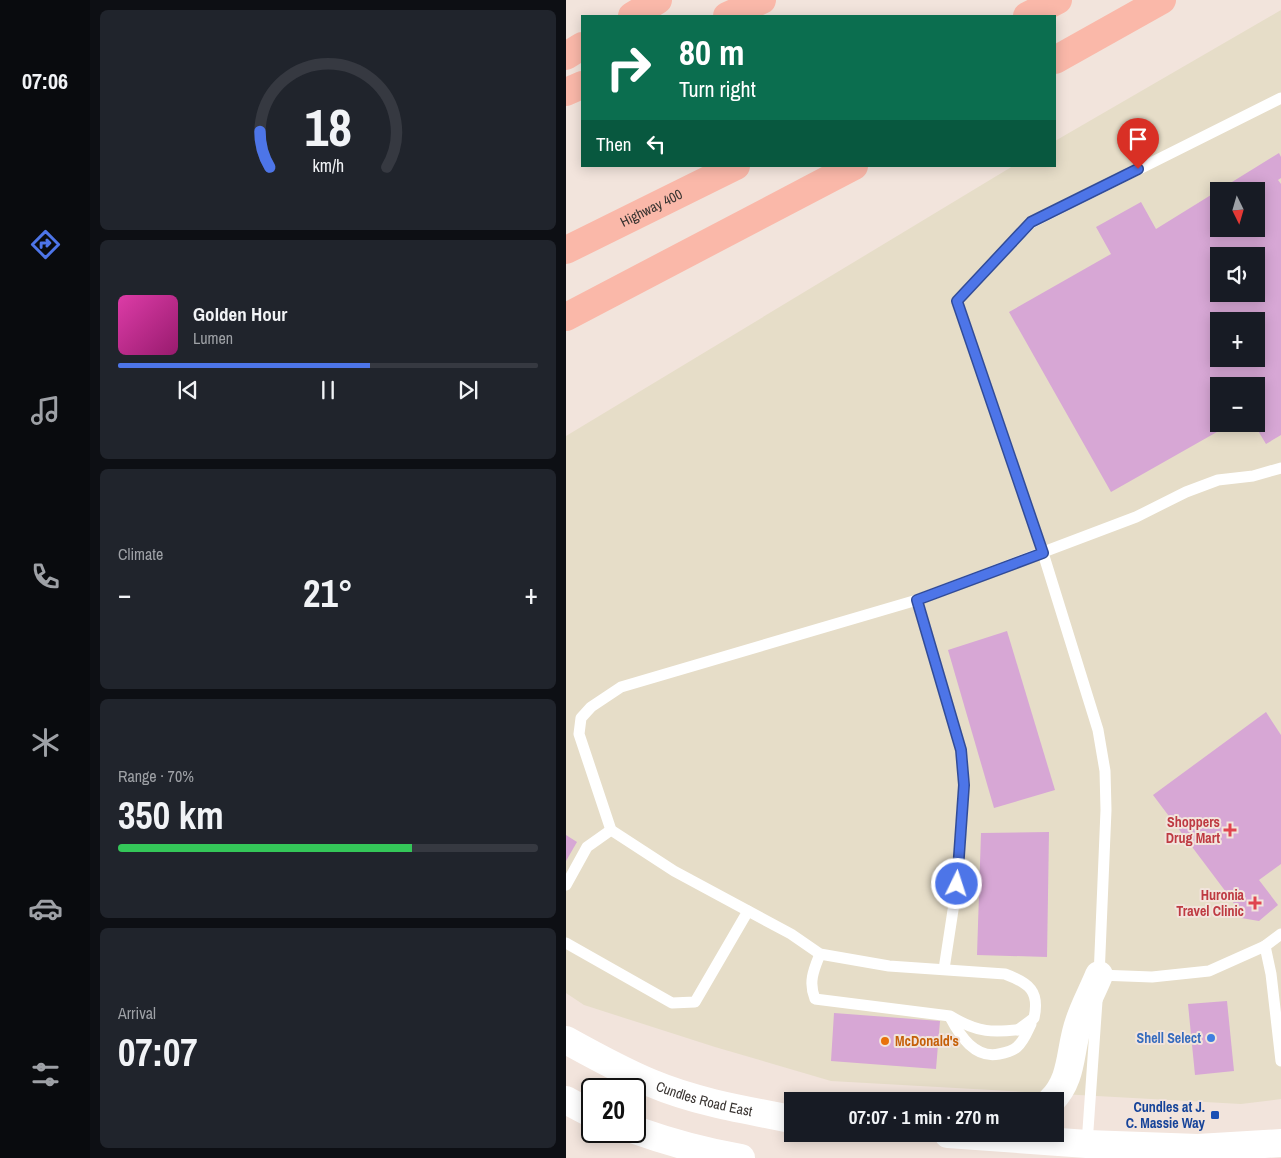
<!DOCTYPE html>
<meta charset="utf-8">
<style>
body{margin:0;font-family:"Archivo Narrow",sans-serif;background:#20242c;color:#f1f3f6;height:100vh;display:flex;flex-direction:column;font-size:19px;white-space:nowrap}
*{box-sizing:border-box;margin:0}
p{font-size:16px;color:#9ea1a6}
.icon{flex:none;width:28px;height:28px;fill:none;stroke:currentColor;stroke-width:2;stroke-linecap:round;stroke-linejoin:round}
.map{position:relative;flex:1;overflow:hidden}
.details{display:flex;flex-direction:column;gap:10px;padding:10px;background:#0d0f14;width:476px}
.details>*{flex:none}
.top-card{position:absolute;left:15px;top:15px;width:475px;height:152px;border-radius:0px;box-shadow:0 2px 12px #0003;background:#0b6e4f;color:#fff;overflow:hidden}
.needle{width:32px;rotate:175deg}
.buttons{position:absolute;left:644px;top:182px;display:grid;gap:10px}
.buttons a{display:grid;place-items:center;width:55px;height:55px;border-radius:0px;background:#171b24;box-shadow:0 2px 12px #0003;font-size:25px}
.speed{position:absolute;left:15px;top:1078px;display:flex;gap:10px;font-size:25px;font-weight:700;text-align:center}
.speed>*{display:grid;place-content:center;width:65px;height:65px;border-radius:50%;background:#171b24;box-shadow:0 2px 12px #0003;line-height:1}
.speed .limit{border:2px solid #111;border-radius:8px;background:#fff;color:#111}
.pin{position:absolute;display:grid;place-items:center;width:42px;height:42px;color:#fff;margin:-51px -21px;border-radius:50% 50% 50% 0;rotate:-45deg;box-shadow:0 0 5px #0007}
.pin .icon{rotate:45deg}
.me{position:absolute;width:55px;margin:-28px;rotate:4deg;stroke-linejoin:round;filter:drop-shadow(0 0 4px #0008)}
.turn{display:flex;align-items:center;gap:18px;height:105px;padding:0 15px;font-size:22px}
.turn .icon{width:65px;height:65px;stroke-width:2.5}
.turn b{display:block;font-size:35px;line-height:42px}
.then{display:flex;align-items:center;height:48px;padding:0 15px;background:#0003;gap:10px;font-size:19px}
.big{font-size:38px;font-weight:700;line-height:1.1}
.details .widget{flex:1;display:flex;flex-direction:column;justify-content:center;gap:8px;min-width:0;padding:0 18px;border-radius:8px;background:#20242c}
.details .dial{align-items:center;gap:0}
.dial svg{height:130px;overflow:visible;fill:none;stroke:#363941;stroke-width:7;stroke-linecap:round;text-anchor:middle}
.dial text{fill:#f1f3f6;stroke:none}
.song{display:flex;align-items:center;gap:15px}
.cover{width:60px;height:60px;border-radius:8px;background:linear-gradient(135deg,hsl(320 70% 55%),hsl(320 70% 35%))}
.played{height:5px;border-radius:2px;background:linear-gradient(90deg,#4d75e8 60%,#363941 60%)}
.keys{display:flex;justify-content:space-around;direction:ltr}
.heat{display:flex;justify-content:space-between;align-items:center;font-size:28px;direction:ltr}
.charge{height:8px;border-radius:4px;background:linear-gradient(90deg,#34c759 70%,#363941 0)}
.trip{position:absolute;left:218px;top:1092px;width:280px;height:50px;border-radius:0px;background:#171b24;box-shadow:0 2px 12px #0003;font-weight:700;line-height:50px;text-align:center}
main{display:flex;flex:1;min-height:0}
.dock{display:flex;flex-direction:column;width:90px;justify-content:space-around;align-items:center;background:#090b0e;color:#9ea1a6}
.dock .icon{width:35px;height:35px}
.dock .on{color:#4d75e8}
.dock b{font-size:22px;color:#f1f3f6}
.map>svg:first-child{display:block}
.commercial{fill:#e6ddc8;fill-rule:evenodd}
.building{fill:#d7a7d5;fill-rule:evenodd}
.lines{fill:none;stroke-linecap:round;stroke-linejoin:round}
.service{stroke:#fff;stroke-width:11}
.secondary{stroke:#fff;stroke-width:28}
.motorway{stroke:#fab8a9;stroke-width:28}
.route-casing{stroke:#324c97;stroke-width:12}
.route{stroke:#4d75e8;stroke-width:9}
.health-dot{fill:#e0444e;stroke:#f2e4dc;stroke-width:2}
.shop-dot{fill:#3f7fe0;stroke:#f2e4dc;stroke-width:2}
.food-dot{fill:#e8710a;stroke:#f2e4dc;stroke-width:2}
.transit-dot{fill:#1a4fb4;stroke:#f2e4dc;stroke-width:2}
.labels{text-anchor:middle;stroke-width:4;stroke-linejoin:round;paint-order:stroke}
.street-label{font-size:14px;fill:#393431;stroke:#f2e4dc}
.health-label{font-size:14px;font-weight:bold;fill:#be3a42;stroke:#f2e4dc;text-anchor:end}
.shop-label{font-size:14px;font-weight:bold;fill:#366cbe;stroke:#f2e4dc;text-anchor:end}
.food-label{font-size:14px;font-weight:bold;fill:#c56008;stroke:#f2e4dc;text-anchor:start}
.transit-label{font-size:14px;font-weight:bold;fill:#164399;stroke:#f2e4dc;text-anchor:end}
</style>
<main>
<nav class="dock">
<b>07:06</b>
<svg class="icon on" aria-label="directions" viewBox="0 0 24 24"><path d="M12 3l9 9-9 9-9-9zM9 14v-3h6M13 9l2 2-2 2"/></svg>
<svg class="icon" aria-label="music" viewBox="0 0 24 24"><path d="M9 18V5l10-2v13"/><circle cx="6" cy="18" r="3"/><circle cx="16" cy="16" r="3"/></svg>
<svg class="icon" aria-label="phone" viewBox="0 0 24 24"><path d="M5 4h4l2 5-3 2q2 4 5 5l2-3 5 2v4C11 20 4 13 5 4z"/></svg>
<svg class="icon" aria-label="climate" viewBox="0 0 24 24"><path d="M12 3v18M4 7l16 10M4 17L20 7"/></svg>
<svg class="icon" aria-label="car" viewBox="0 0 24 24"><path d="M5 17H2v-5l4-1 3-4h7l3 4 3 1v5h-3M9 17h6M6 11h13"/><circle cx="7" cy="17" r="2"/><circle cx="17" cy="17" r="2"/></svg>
<svg class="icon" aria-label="filters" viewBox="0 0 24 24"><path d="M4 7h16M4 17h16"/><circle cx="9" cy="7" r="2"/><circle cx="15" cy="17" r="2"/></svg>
</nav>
<section class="details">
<div class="widget dial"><svg viewBox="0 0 100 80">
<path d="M14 69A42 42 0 1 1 86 69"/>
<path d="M14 69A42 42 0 0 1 8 47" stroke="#4d75e8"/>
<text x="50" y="56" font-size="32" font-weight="700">18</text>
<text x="50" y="72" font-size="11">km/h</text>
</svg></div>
<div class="widget">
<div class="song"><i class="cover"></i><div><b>Golden Hour</b><p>Lumen</p></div></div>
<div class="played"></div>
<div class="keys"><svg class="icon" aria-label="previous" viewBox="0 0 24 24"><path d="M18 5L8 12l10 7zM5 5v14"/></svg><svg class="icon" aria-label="pause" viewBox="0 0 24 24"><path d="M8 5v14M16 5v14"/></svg><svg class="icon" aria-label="next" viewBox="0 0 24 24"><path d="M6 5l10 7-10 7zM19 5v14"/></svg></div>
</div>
<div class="widget"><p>Climate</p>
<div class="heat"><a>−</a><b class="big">21°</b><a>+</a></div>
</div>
<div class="widget"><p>Range · 70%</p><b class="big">350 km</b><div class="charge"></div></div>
<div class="widget"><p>Arrival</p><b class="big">07:07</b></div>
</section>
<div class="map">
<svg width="715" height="1158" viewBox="0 0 715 1158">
<rect width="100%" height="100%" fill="#f2e4dc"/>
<!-- commercial -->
<path class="commercial" d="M715 10V1099L675 1104 265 1081 149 1047 18 1005 0 993V436L447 166H489V141ZM652 191H690V229H652ZM652 256H690V294H652ZM652 321H690V359H652ZM652 386H690V424H652Z"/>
<!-- building -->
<g class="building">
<path d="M713 153 715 157V178L712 180 715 184V435L700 444 688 424H690V386H652V424H665L545 492 443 312 545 254 530 227 575 202 590 229ZM652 191H690V229H652ZM652 256H690V294H652ZM652 321H690V359H652Z"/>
<path d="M441 631 489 790 428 808 382 650Z"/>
<path d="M700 712 715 735V864L693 880 712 905 693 921 675 918 666 900 587 795Z"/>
<path d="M483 832 481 957 411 955 415 833Z"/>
<path d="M0 835 11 842 0 861Z"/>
<path d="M661 1001 668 1071 629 1075 622 1004Z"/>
<path d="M268 1013 374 1021 370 1069 265 1061Z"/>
</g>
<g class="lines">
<!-- service -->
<g class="service">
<path d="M351 600 395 750 398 785 391 884 378 969"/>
<path d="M0 885 21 847 45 830"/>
<path d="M0 943 106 1003 129 1002 182 911"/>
<path d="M699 946 705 974 715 1061"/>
<path d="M254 954C248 969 242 982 249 999L384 1016C412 1033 427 1033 458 1029"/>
<path d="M533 975 586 977 643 971 699 946 715 934"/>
<path d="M533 977 540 810 539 771 532 730 477 553 391 301 465 223 715 98"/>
<path d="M384 1017C394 1036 409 1059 433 1054 438 1053 447 1051 451 1047 458 1041 461 1032 465 1024"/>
<path d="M452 1030 468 1018C474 991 463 983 439 974L323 966 254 954 225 934 108 871 45 830 13 734 15 718 25 707 55 687 351 600 570 517 620 492 652 480 687 476 715 468"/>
<path d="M521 1144 531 1001"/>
</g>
<!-- secondary -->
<g class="secondary">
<path id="s1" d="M0 1040C27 1055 56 1071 85 1083 130 1102 179 1110 226 1119"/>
<path d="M0 1100 26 1114"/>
<path d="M485 1101C508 1078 503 1050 513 1022 518 1006 527 990 533 975"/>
<path d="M69 1130C103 1142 138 1152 175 1158"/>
<path d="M382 1134 521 1144 632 1148 715 1143"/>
</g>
<!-- motorway -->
<g class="motorway">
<path d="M66 16 92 0"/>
<path d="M161 16 196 0"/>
<path d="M461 16 492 0"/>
<path d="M0 56 16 46"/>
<path d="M489 60 596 0"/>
<path d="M0 92 16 85"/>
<path id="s2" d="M0 250 170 166"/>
<path d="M0 317 288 166"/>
</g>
</g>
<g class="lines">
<defs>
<path id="route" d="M391 884 398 785 395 750 351 600 477 553 391 301 465 222 572 169"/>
</defs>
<!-- route casing -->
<use href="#route" class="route-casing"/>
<!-- route -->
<use href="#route" class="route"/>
</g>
<!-- markers -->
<g class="health-dot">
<path d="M661.5 822.5h5v5h5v5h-5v5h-5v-5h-5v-5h5z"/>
<path d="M686.5 895.5h5v5h5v5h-5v5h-5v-5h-5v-5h5z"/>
</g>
<circle class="shop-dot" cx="645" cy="1038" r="5"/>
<circle class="food-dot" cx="319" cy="1041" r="5"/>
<rect class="transit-dot" x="644" y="1110" width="10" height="10" rx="2.5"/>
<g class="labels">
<!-- street labels -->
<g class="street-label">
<text dy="5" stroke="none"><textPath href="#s2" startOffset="95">Highway 400</textPath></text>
<text dy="5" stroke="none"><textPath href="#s1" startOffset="151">Cundles Road East</textPath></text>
</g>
<!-- health labels -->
<g class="health-label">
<text x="654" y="827">Shoppers<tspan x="654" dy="16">Drug Mart</tspan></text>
<text x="678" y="900">Huronia<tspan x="678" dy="16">Travel Clinic</tspan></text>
</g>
<!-- shop labels -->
<g class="shop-label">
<text x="635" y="1043">Shell Select</text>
</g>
<!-- food labels -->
<g class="food-label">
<text x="329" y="1046">McDonald's</text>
</g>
<!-- transit labels -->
<g class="transit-label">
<text x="639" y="1112">Cundles at J.<tspan x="639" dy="16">C. Massie Way</tspan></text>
</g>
</g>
</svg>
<div class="buttons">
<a><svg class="needle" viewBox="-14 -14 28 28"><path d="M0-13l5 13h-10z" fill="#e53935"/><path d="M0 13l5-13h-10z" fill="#9ea1a6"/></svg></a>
<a><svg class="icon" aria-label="sound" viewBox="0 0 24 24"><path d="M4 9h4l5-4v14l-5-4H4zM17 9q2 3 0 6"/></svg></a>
<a>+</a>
<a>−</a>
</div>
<div class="speed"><div class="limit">20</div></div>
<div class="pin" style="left:572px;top:169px;background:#d93025"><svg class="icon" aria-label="arrive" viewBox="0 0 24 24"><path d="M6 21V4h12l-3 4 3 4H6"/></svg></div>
<svg class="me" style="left:391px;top:884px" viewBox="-20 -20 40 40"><circle r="17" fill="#4d75e8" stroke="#fff" stroke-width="3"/><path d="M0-11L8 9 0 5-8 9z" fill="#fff"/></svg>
<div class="trip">07:07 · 1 min · 270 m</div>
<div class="top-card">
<div class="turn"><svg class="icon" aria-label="right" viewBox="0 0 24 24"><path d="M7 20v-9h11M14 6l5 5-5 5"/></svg><div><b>80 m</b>Turn right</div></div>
<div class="then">Then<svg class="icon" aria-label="left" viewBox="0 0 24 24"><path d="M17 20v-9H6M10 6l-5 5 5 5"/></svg></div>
</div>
</div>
</main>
